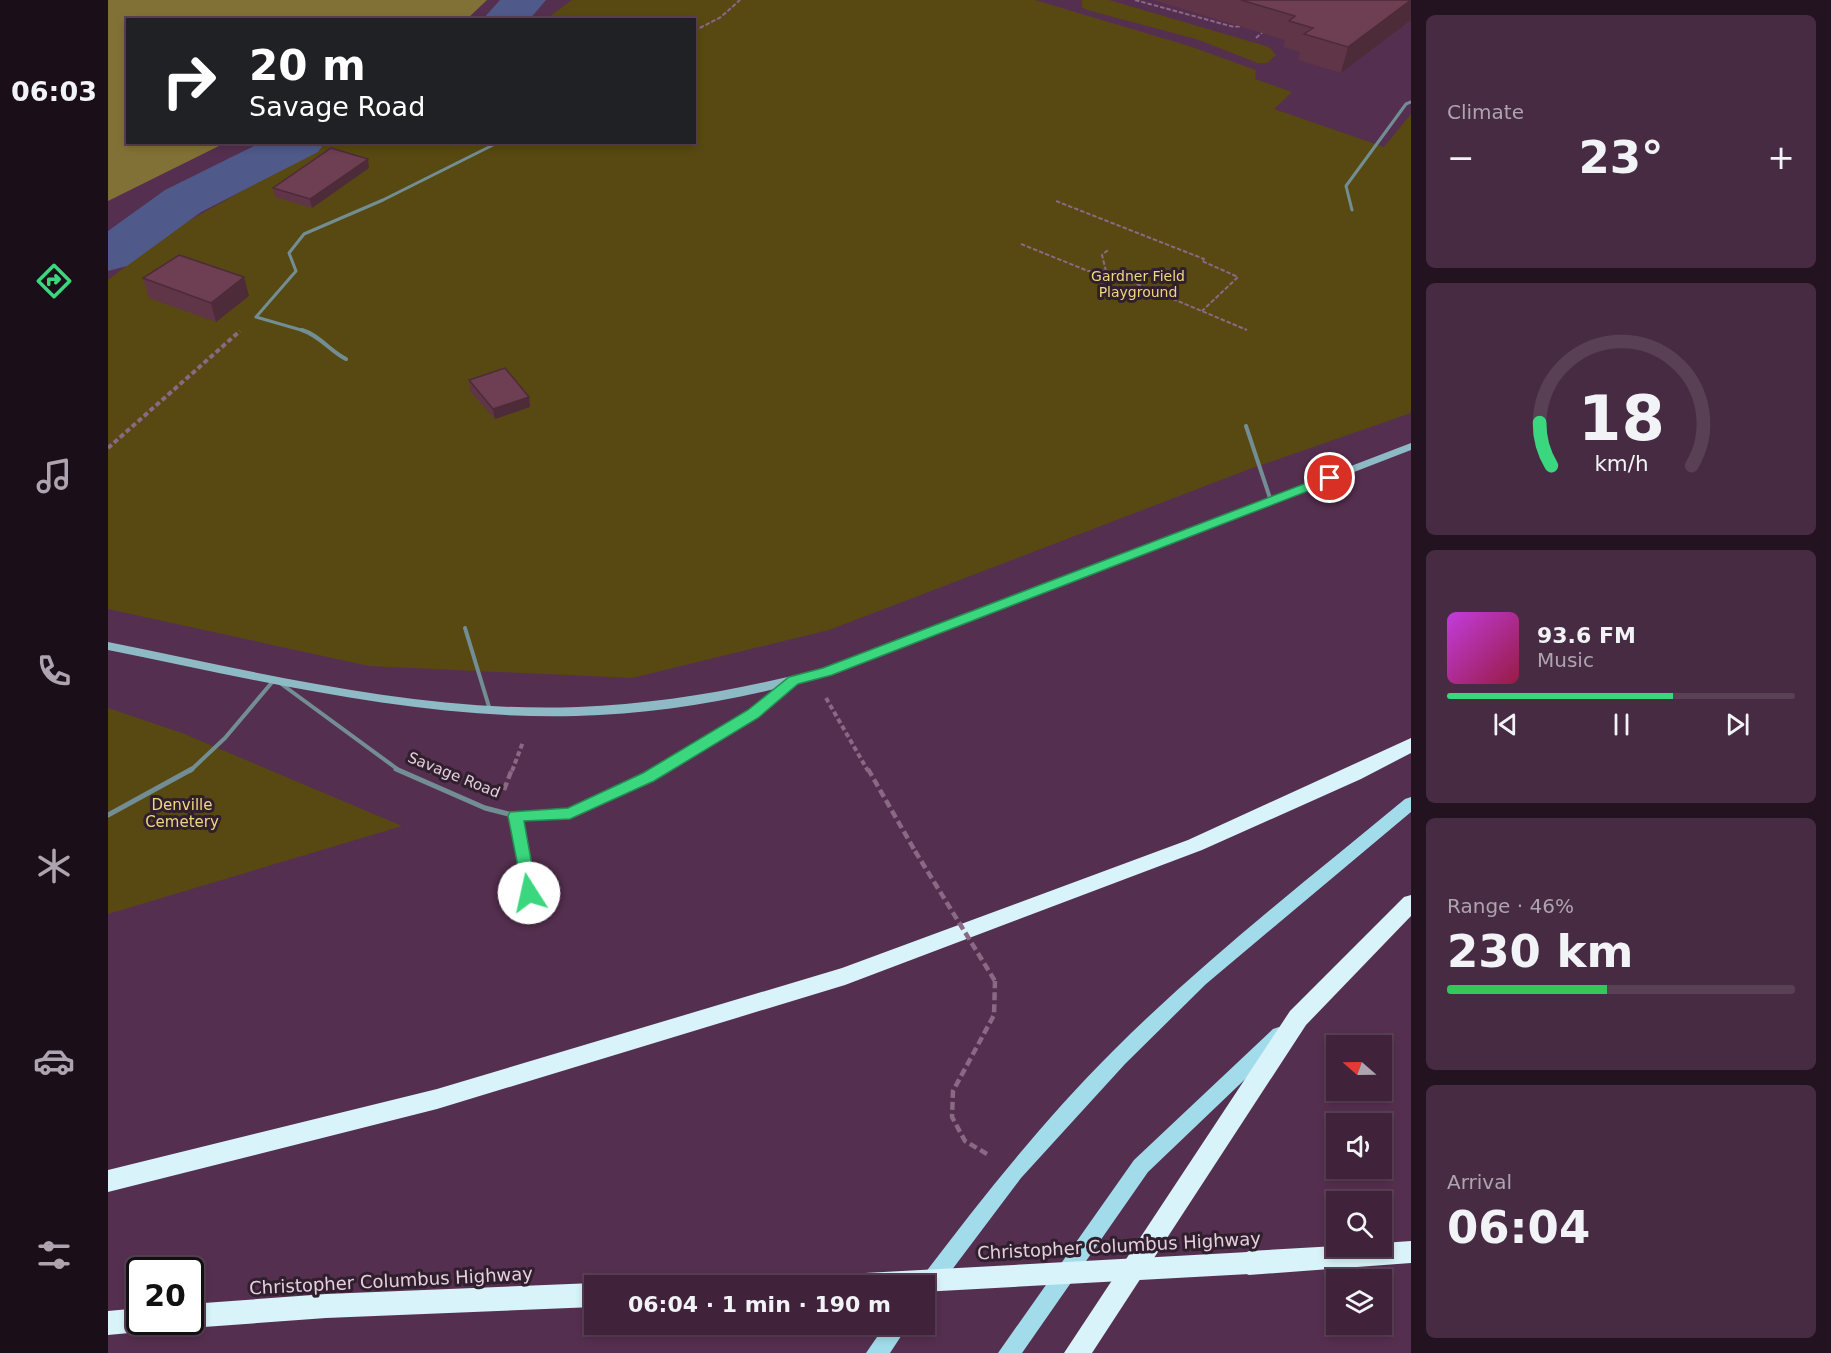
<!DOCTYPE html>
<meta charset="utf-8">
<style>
body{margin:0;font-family:"DejaVu Sans",sans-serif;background:#472b42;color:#f1f3f6;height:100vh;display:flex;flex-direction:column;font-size:22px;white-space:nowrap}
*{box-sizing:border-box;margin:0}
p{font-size:20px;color:#aea4af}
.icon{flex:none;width:33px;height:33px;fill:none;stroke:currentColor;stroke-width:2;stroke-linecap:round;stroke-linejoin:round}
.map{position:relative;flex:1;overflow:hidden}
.side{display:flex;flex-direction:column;gap:15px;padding:15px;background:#231320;width:420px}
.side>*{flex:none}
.banner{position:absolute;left:18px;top:18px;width:570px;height:126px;border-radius:0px;box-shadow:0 3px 9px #0003,0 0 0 2px #594055;background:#202124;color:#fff;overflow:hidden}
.needle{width:39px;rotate:290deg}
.tools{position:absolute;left:1218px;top:1035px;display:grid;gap:12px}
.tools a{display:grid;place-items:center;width:66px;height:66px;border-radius:0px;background:#40233b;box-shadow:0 3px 9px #0003,0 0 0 2px #594055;font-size:30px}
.speed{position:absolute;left:18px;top:1257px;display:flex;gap:12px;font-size:30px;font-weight:700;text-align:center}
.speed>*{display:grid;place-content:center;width:78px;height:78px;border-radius:50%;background:#40233b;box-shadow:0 3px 9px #0003,0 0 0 2px #594055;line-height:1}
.speed .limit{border:3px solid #111;border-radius:9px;background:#fff;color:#111}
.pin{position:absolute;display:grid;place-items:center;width:51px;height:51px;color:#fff;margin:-26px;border:3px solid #fff;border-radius:50%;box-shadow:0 2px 6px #0007}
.me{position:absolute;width:66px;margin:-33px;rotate:350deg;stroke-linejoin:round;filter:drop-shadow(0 0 4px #0008)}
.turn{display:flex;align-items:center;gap:21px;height:126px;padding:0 24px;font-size:27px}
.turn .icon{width:78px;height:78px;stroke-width:2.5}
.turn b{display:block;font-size:42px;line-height:51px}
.big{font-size:45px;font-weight:600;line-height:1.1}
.side .card{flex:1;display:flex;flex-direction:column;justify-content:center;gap:9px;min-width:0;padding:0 21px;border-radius:9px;background:#472b42}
.side .dial{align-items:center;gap:0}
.dial svg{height:156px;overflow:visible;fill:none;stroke:#594055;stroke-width:7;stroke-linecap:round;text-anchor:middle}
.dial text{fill:#f1f3f6;stroke:none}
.song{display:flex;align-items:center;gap:18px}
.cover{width:72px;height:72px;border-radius:9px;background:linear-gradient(135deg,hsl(290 70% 55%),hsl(340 70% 35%))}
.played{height:6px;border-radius:3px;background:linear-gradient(90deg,#3ad77f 65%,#594055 65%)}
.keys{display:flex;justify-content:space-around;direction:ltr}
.heat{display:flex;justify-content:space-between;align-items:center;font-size:33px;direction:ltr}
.charge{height:9px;border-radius:4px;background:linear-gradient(90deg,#34c759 46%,#594055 0)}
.trip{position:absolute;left:476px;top:1275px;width:351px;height:60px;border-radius:0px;background:#40233b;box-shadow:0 3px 9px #0003,0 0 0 2px #594055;font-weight:600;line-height:60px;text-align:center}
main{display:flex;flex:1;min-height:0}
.menu{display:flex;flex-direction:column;width:108px;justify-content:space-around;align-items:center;background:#1a0e18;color:#aea4af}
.menu .icon{width:42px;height:42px}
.menu .current{color:#3ad77f}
.menu b{font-size:27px;color:#f1f3f6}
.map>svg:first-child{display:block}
.green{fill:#584912}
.forest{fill:#827137}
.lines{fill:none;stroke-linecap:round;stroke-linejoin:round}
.river{fill:#4f5a8b;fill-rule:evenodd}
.path-far2{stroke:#8a6985;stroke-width:2;stroke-dasharray:4.5 2;stroke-linecap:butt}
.path-far1{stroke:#8a6985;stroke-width:4;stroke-dasharray:5 3;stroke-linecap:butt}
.path{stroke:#8a6985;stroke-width:4.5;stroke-dasharray:8 4;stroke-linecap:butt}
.lane-far2{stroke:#728e94;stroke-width:3}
.lane-far1{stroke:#728e94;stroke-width:4}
.lane{stroke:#728e94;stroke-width:5}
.secondary{fill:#8ebac5;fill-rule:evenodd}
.primary{fill:#a2dcea;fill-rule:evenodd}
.highway{fill:#d8f3f9;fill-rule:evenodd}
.path-bridge{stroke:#8a6985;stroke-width:4.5;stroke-dasharray:8 4;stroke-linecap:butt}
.highway-bridge{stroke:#d8f3f9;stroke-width:22}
.wall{fill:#5f3547}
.shaded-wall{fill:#4d2b39}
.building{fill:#6e3e52;stroke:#4d2b39;stroke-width:1.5}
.route{fill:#3ad77f;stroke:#268c53;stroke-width:1.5}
.labels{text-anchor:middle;stroke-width:6;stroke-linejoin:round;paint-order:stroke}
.far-park-label{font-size:14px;fill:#f0d680;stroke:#301f2d}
.street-label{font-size:15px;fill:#e6cee1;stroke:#301f2d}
.park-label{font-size:15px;fill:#f0d680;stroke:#301f2d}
.near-street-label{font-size:18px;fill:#e6cee1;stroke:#301f2d}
</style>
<main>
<nav class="menu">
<b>06:03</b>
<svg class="icon current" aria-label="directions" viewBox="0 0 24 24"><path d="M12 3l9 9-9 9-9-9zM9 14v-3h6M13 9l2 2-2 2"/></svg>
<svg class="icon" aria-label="music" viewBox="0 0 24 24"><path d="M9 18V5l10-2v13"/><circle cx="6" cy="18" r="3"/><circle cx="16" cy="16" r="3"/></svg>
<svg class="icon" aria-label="phone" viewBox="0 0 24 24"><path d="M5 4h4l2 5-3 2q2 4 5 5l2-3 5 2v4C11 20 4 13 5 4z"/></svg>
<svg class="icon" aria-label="climate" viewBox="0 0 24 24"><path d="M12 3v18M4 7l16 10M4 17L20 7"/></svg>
<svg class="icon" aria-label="car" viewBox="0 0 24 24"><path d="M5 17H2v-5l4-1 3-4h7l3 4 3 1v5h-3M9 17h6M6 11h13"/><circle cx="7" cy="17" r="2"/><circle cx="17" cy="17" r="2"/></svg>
<svg class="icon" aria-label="filters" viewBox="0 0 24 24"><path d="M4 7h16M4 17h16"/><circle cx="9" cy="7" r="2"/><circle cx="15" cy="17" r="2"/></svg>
</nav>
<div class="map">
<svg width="1303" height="1353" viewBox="0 0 1303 1353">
<rect width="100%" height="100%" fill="#552f4f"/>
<!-- green -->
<g class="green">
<path d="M464 0H927L1081 46 1148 70 1147 79 1184 92 1166 109 1276 147 1303 114V413L1139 470 721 630 524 678 261 666 0 609V280L68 228 220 143 586 142V20L438 19Z"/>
<path d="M974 0H1001L1161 47 1168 55 1159 63H1150L1088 39 979 10 974 7Z"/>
<path d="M0 708 74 733 294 826 0 914Z"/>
</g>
<!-- forest -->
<path class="forest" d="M0 0H379L359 19 20 20V142L117 143 0 201Z"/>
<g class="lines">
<!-- river -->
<g class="river">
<path d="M392 0H438L421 20H374Z"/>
<path d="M154 142H217L210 152 93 212 19 266 0 271V231L57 190Z"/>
</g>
<!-- path-far2 -->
<g class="path-far2">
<path d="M1027 0 1126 27 1133 26"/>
<path d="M586 31 613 17 632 0"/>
<path d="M1148 38 1157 30"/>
<path d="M948 201 1096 259 1094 261 1130 277 1094 311"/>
<path d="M913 244 980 271H998L1139 330"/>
<path d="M998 271 994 255 1000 250"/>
</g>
<!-- path-far1 -->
<g class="path-far1">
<path d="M0 448 132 331"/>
<path d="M718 698 760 771"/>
<path d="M404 771 415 742"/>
</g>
<!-- path -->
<g class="path">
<path d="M760 769 807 851"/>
<path d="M396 790 404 769"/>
<path d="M879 1154 857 1141 844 1117 845 1091 886 1015 887 981"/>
</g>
<!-- lane-far2 -->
<g class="lane-far2">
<path d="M1244 210 1238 186 1298 104 1303 102"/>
<path d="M200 332 148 317 188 271 181 253 196 234 275 200 391 142"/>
</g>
<!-- lane-far1 -->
<g class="lane-far1">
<path d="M194 330C211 335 222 351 238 359"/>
<path d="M1138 426 1163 501"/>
<path d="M357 628 382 710"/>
<path d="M172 683 292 771"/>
<path d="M82 771 117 738 166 680"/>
<path d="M551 771 645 714 683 682"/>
</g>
<!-- lane -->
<g class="lane">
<path d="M288 769 377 808 408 816 462 813 554 769"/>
<path d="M0 815 84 769"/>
<path d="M408 816 421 893"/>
</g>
<!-- secondary -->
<path class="secondary" d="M1303 443V450L723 674C641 698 554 714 468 716 310 720 154 681 0 650V642C154 673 312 713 470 707 554 704 635 689 716 668Z"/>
<!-- primary -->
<g class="primary">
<path d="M1303 797V812L1098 984 1017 1064 913 1178 828 1291 821 1294 816 1292V1286L811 1284 814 1277C874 1198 934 1122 1005 1051 1096 960 1198 881 1297 799Z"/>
<path d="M1171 1027 1177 1029 1180 1035 1177 1041 1040 1172 914 1353H890L1026 1160 1165 1029Z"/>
<path d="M778 1324H801L782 1353H758Z"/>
</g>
<!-- highway -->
<g class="highway">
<path d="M1303 738V753L1253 779 1094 850 737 985 329 1109 0 1192V1170L329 1089 734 968 1080 840Z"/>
<path d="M1303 895V916L1198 1025 984 1353H956L1182 1011 1296 897Z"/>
<path d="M1303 1241V1263L1141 1275 1132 1271 1129 1263 1132 1255 1141 1251 1228 1246H1274V1243Z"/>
<path d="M486 1283 492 1286H486V1307L218 1318 82 1328 73 1325 72 1322H82V1304L218 1294Z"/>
<path d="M32 1308V1322H44L41 1329 32 1332 0 1335V1311Z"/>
</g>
<!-- path-bridge -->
<path class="path-bridge" d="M807 851 887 981"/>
<!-- highway-bridge -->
<path class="highway-bridge" d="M721 1286 1141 1263"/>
</g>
<!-- wall -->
<g class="wall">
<path d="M1045 0H1303V20L1233 73 1190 60 1192 52 1175 47 1177 40Z"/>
<path d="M261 168 204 208 167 197 165 188Z"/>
<path d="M35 278 141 296 108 322 41 298Z"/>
<path d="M361 380 421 397 422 407 387 419 362 391Z"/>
</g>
<!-- shaded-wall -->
<g class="shaded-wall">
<path d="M1303 0V20L1233 73 1240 47Z"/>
<path d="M260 159 261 168 204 208 202 199Z"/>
<path d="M136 277 141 296 108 322 103 303Z"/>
<path d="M421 397 422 407 387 419 385 409Z"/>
</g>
<!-- building -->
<g class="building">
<path d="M1133 0H1303L1240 47 1196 34 1205 28 1181 21 1187 16Z"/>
<path d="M223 148 260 159 202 199 165 188Z"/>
<path d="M71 255 136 277 103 303 35 278Z"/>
<path d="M397 368 421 397 385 409 361 380Z"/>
</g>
<!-- route -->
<path class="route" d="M1222 474 1226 476V481L724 675 690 684 650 718 546 781 462 819 416 821 429 893 427 897H416L400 816 402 812 460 808 535 773 640 710 681 677 715 668Z"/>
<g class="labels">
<!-- far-park labels -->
<g class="far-park-label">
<text x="1030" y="281">Gardner Field<tspan x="1030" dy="16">Playground</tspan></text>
</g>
<!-- street labels -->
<g class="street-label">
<text transform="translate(346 775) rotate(22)" y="5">Savage Road</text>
</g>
<!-- park labels -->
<g class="park-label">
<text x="74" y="810">Denville<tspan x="74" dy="17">Cemetery</tspan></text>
</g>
<!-- near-street labels -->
<g class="near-street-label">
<text transform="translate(1011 1246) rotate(-3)" y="6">Christopher Columbus Highway</text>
<text transform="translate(283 1281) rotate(-3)" y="6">Christopher Columbus Highway</text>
</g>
</g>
</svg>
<div class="tools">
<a><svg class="needle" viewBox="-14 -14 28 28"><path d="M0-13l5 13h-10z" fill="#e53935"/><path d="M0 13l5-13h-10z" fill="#aea4af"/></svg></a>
<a><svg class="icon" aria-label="sound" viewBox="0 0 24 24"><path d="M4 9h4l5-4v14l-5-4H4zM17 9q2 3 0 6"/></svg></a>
<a><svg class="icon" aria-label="search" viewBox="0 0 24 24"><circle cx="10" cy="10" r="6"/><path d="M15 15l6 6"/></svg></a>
<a><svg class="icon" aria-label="layers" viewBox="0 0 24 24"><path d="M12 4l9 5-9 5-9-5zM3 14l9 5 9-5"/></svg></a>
</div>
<div class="speed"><div class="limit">20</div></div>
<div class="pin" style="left:1222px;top:478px;background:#d93025"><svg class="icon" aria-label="arrive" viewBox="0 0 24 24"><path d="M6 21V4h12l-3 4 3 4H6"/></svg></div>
<svg class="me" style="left:421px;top:893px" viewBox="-20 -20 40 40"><circle r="19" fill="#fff"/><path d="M0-13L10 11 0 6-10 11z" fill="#3ad77f"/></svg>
<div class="trip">06:04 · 1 min · 190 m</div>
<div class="banner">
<div class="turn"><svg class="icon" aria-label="right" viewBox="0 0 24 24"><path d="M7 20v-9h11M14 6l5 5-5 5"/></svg><div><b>20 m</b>Savage Road</div></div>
</div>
</div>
<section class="side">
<div class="card"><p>Climate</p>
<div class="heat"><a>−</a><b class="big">23°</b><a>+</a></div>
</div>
<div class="card dial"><svg viewBox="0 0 100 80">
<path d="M14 69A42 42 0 1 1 86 69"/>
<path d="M14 69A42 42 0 0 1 8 47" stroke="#3ad77f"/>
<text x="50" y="56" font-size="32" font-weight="700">18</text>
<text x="50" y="72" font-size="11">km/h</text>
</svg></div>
<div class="card">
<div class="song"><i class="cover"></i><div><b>93.6 FM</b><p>Music</p></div></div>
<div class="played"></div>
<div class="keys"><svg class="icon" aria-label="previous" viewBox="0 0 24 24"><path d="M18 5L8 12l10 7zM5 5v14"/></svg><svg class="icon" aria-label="pause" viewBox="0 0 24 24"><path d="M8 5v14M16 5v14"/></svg><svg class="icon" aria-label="next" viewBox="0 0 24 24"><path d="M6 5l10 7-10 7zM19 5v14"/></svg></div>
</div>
<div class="card"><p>Range · 46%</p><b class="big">230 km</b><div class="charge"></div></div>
<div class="card"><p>Arrival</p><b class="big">06:04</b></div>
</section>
</main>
